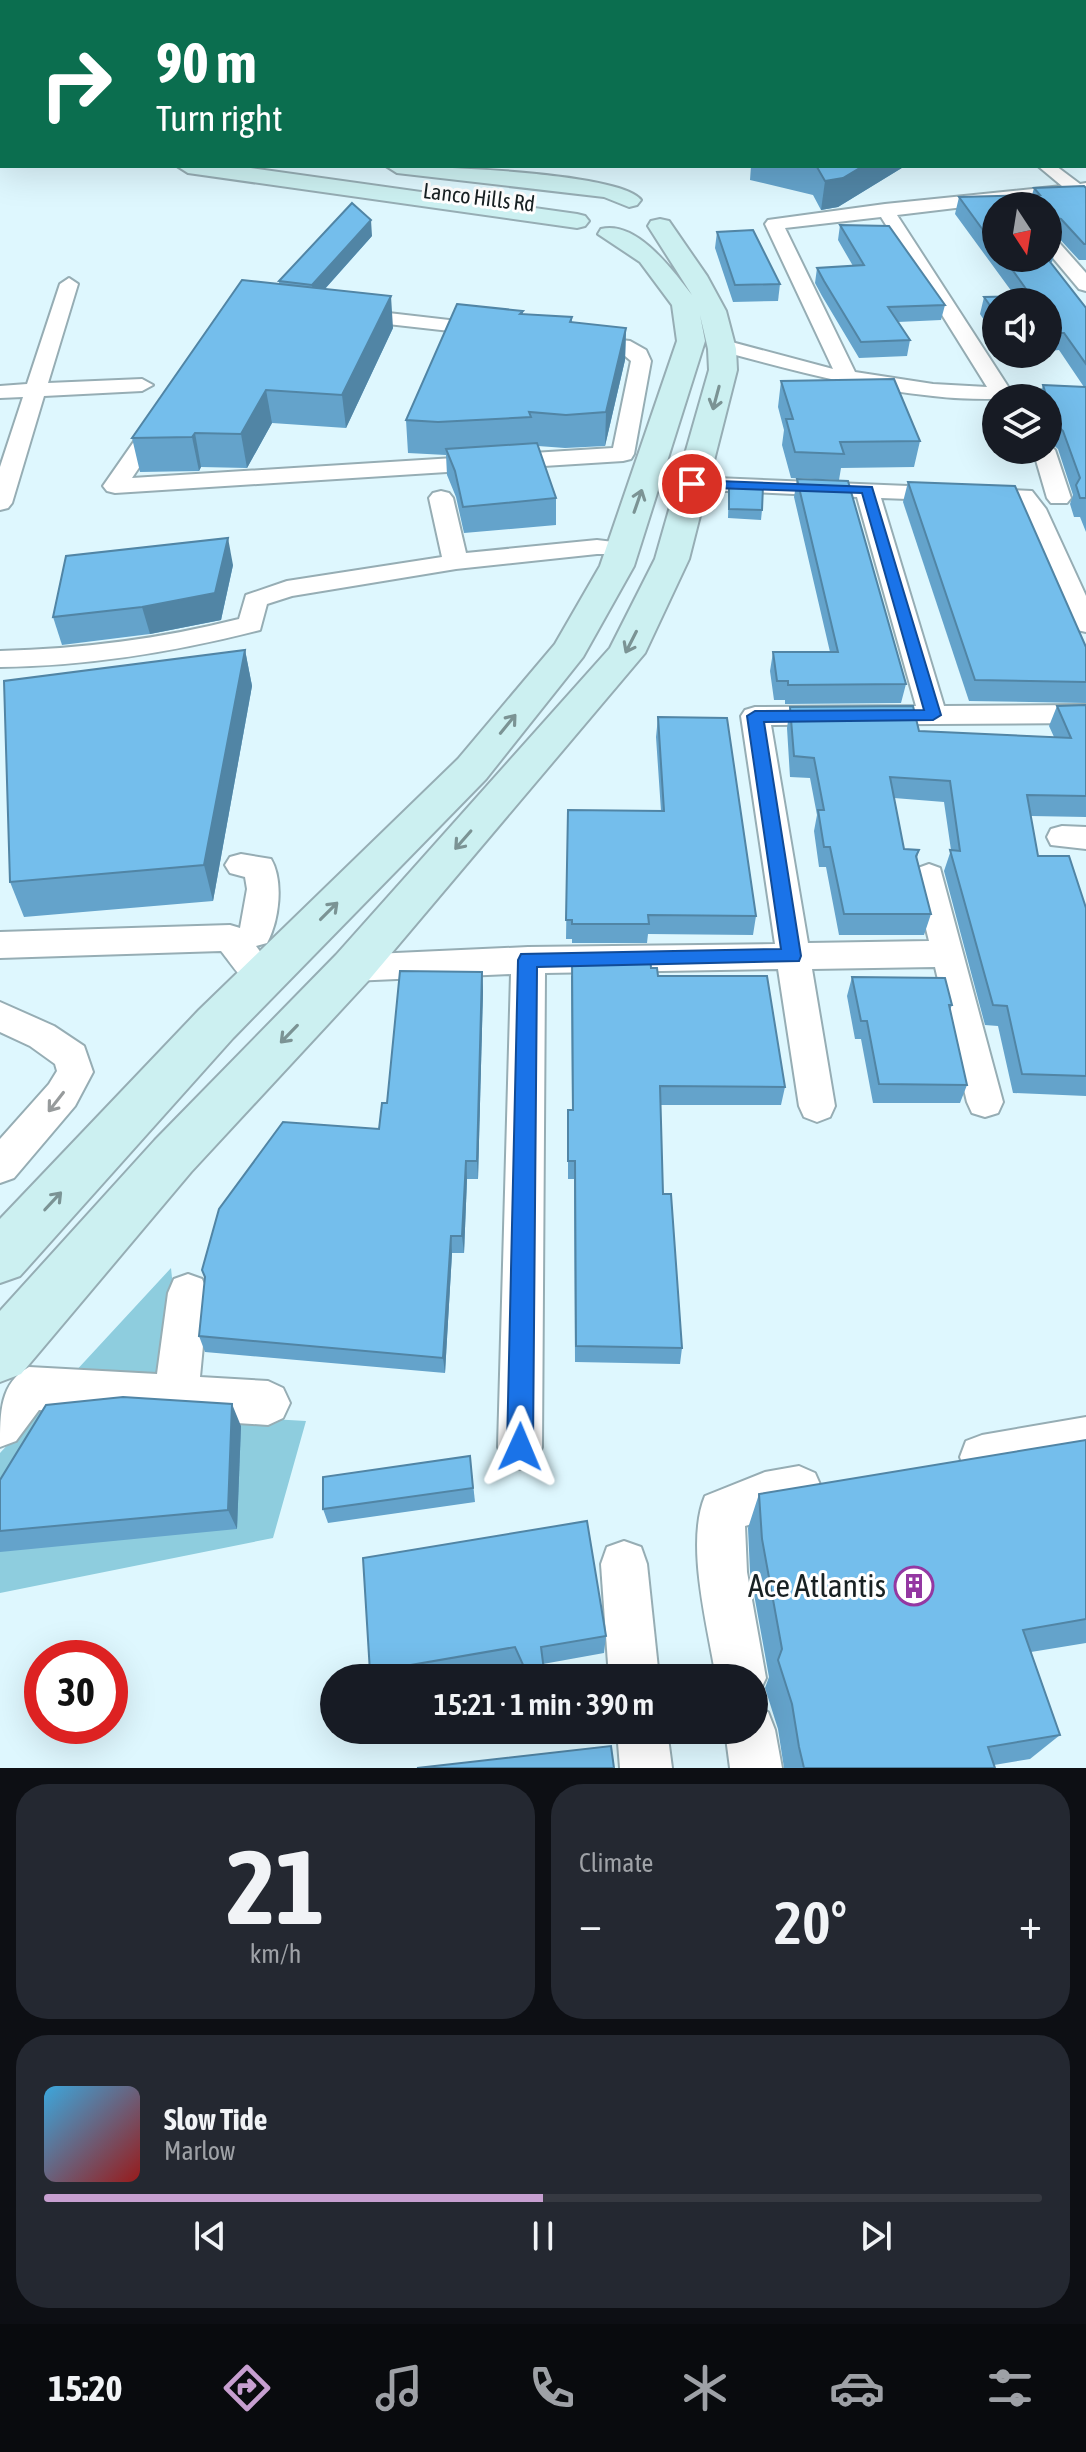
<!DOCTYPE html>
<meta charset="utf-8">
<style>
body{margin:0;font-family:"Asap Condensed",sans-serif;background:#242831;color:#f1f3f6;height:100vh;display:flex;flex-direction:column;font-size:30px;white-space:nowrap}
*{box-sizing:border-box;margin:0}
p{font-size:26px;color:#9ea1a6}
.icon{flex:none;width:44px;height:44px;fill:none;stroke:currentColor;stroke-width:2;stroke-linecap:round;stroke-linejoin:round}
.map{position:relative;height:1768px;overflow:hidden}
.details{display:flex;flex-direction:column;gap:16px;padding:16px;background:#0d0f14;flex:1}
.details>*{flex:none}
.banner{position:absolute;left:0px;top:0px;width:1086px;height:168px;box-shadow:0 8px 32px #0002;background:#0b6e4f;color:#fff;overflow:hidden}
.needle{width:52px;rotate:168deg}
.buttons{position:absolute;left:982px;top:192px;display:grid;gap:16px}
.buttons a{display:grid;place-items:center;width:80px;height:80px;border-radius:50%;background:#171b24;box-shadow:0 8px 32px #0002;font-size:40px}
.speed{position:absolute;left:24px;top:1640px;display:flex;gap:16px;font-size:40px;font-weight:700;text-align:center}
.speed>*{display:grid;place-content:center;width:104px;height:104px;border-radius:50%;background:#171b24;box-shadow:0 8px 32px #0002;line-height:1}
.speed .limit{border:12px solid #d22;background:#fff;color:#111}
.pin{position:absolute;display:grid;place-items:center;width:68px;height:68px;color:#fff;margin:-34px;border:4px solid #fff;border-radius:50%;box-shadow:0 2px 8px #0007}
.me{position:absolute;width:88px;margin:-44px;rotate:1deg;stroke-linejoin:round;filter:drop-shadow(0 0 6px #0008)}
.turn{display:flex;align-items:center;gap:28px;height:168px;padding:0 24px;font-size:36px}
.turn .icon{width:104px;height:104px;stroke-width:2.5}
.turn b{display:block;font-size:56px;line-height:68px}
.big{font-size:60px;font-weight:600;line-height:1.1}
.details .card{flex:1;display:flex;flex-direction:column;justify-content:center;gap:12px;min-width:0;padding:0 28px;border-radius:32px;background:#242831}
.details .dial{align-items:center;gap:0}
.dial b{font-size:104px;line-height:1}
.song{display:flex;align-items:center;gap:24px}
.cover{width:96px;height:96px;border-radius:12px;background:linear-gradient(135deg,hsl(200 70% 55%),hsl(0 70% 35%))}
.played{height:8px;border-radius:4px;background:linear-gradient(90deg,#c79fd0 50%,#363941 50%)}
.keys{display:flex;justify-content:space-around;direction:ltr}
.heat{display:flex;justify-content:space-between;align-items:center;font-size:44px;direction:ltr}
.details .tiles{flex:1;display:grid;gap:16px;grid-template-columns:1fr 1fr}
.card:last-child{grid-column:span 2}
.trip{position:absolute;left:320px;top:1664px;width:448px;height:80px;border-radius:40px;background:#171b24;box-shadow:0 8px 32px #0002;font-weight:600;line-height:80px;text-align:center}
.dock{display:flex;height:128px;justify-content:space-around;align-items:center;background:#090b0e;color:#9ea1a6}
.dock .icon{width:56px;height:56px}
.dock .on{color:#c79fd0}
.dock b{font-size:36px;color:#f1f3f6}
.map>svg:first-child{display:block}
.green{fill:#8ecdde}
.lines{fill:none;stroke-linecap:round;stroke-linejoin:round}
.street-casing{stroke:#96adb4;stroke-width:4}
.secondary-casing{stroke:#96adb4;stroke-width:4}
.street{fill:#fff;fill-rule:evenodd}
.secondary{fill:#ccf0f1;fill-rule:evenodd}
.wall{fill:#64a3cb;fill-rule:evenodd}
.shaded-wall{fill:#5185a5}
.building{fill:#74beec;stroke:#5185a5;stroke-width:2}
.oneway{stroke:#7b9394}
.oneway2{stroke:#979b9c}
.route{fill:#1a73e8;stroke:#114b97;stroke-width:2}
.labels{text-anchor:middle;stroke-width:6;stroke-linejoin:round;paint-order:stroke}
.far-street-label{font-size:22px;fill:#182123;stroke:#fff}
.near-poi-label{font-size:32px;fill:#182123;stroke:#fff;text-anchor:end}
</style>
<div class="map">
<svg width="1086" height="1768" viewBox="0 0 1086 1768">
<rect width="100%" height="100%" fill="#def7fe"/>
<!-- green -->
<path class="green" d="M171 1268 186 1414 306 1421 273 1538 0 1593V1453Z"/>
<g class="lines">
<defs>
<g id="street">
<rect x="501" y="0" width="12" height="2"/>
<path d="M1038 166H1056L1080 184 1086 183V201L1073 194 897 215 1009 388 1086 393V405L1048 403V398C1008 398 974 401 933 396 859 389 788 369 717 350L714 346 724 340 833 369 765 224 768 220 885 204 1062 186ZM881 217 987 387 933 384 855 372 785 228Z"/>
<path d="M1048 236 1054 237 1086 273V291L1079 289 1048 252Z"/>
<path d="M69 278 78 284 48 383 142 379 153 385 142 391 44 396 12 503 8 508 0 510V467L23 397 0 398V386L27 384 60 284Z"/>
<path d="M241 296 630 341 646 350 651 361 634 454 631 459 623 461 115 493 107 491 103 486 234 298ZM246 308 618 350 631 361 613 448 132 478Z"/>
<path d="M1048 444 1055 450 1071 498 1067 503H1051L1047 498 1033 450H1048Z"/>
<path d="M692 477 1032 491 1046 509 1086 596V632L1077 630 1073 624 1017 503 881 498 944 706 1086 705V723L771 725 808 943 929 941 913 876 918 868 929 864 940 868 1003 1102 998 1113 985 1117 972 1113 967 1102 935 967 812 969 835 1106 830 1117 817 1122 804 1117 799 1106 778 969 545 973 542 1447 536 1463 520 1469 504 1463 498 1447 511 974 352 981 340 977 335 968 340 959 352 955 528 947 775 944 741 716 745 710 755 707 916 706 857 497 684 489 680 484 684 479Z"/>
<path d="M441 491 449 493 453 498 466 553 597 540 630 544 633 549 630 554H597L456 569 292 596 267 604 260 630C174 652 89 666 0 667V651C81 649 160 639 239 619L246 595 287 581 442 557 429 498 433 493Z"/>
<path d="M1062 826 1086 827V849L1051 845 1047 837 1051 829Z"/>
<path d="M241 854 271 859C284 881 279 921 267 943L256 946 279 977 274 986C248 995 236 969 221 951L0 958V932L230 925 240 928 247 889 245 877 230 873 225 865 230 857Z"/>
<path d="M0 1002 54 1026 84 1046 93 1072 75 1106 14 1178 0 1183V1139L49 1084 57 1071 55 1064 30 1046 0 1032Z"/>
<path d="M188 1274 202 1279 208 1293 200 1377 268 1381 283 1388 290 1403 283 1418 268 1425 39 1410 16 1441 0 1447C0 1412 0 1383 29 1367L157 1374 168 1293 174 1279Z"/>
<path d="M1086 1417V1461L982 1479 966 1473 960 1457 966 1441 982 1435Z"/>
<path d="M799 1466 815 1473 822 1489 815 1505 745 1526 747 1572 766 1678 758 1695 754 1697V1678H716C708 1627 685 1544 705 1496L765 1472Z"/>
<path d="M624 1541 641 1547 647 1564 659 1678H609L601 1564 607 1547Z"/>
<path d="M754 1706 768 1712 775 1730 782 1768H730L725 1730H754Z"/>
<path d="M617 1730H667L672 1768H620Z"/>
</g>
<g id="secondary">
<rect x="0" y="92" width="2" height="13"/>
<rect x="0" y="124" width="2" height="12"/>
<path d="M177 166H236L577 214 585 216 589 221 585 226 577 228 188 173Z"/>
<path d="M386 166C426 166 621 172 641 200L637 205 629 207 604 197 397 173Z"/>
<path d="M660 219 669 221 707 276 726 311 736 349 737 370 689 559 645 653 368 981 191 1172 21 1374 0 1382V1311L155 1140 336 955 610 648 655 559 709 370 708 349 700 315 705 341 634 566 583 657 486 779 233 1038 20 1276 0 1283V1219L199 1010 458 759 555 644 600 566 677 341 672 305 640 262 598 234 601 229C637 220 673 271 692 295L648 226 651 221Z"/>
</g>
</defs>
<!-- street casing -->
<use href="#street" class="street-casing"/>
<!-- secondary casing -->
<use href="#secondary" class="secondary-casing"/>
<!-- street -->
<use href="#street" class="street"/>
<!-- secondary -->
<use href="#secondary" class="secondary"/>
</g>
<!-- wall -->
<g class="wall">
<path d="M751 166H905L838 207 821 210 813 195 750 180Z"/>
<path d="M1034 188H1086V260H1079L1056 235 1049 233V235L1057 245 1052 262H1050L1086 308V532L1080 517H1074L1070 504 1073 495 1058 449 1050 442 1048 436V400L1084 387 1059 350 1048 351V302H996V338L980 314 984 297 1015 296 955 214 959 197 1032 195ZM996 206H1048V258H996Z"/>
<path d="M840 225 945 305 941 320 898 322 910 340 907 356 859 358 822 296 815 283 817 268 853 266 838 240Z"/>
<path d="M717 232 780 284 778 301 733 302 715 248Z"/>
<path d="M372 236 325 289 393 328 346 428 272 423 247 468 201 467 199 471 140 472 132 438 279 284V281Z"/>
<path d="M523 311V314L572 317V323L626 328 625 360 605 446 565 448 538 446 556 498V525L464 533 456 497 447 475 446 455 408 453 406 420Z"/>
<path d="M781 381 920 441 914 467 841 468 839 480 791 478 782 445 784 430 778 407Z"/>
<path d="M1043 385 1047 398H1040Z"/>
<path d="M797 479 906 684 901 703 785 704V700H774L770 671 773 652H830L794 497Z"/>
<path d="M908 482 1086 647V703L969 701 903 502Z"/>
<path d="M729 485 762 510 761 520 728 518Z"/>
<path d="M233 565 221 620 150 634 62 645 53 617Z"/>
<path d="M245 650 252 686 213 901 24 917 10 882Z"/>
<path d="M1086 705V817L1031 816 1038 856 1086 908V1096L1013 1093 998 1026 985 1025 944 871 951 850 944 802 894 798 904 849 919 850 917 858 931 914 924 935H839L826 867H819L814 831 817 815 810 778 790 777 787 728 790 707 919 731 1054 737 1049 726 1057 706Z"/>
<path d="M658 717 756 916 753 935 648 934 647 943H572V939H566L568 810 661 811 656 737Z"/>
<path d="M651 968 658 976 785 1087 781 1105H660L663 1194 682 1348 680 1364 575 1362 574 1179H568V1110H572L571 976Z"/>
<path d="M482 972 483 991 478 1179H467L464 1253H452L445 1373 205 1352 199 1336 379 1129 387 1103Z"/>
<path d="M852 977 952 1005 950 1010 967 1085 960 1103H873L861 1039H855L847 996Z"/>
<path d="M241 1426 237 1529 0 1552V1480Z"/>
<path d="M1086 1440V1643L1031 1652 1060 1735 1030 1759 994 1765 995 1768H784L778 1729 765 1688 769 1677 750 1572 748 1528 759 1494Z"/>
<path d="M470 1456 475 1502 328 1523 323 1509Z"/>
<path d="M363 1558 606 1636 604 1653 543 1664 545 1678H522L516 1664 434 1678H372L370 1672Z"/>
</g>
<!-- shaded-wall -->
<g class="shaded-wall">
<path d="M863 166H905L838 207 821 210 825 181Z"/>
<path d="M371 220 372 236 314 301 312 285Z"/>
<path d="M391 296 393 328 346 428 342 395Z"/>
<path d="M626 328 625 360 605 446 606 412Z"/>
<path d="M266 390 272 423 247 468 241 434Z"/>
<path d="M195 433 201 467 199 471 192 437Z"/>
<path d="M228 538 233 565 221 620 150 634 142 607Z"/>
<path d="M245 650 252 686 213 901 204 865Z"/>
<path d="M482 972 483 991 478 1179 477 1161Z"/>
<path d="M466 1161 467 1179 464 1253 462 1236Z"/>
<path d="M451 1236 452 1253 445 1373 443 1358Z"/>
<path d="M232 1404 241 1426 237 1529 228 1510Z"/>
</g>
<!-- building -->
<g class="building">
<path d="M813 166H863L843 178 825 181 817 167Z"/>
<path d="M1084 186 1086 188V244H1084L1061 219 1053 217 1049 220V235L1057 245H1048V206H996V248L959 197 1040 195 1034 188Z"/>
<path d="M352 203 371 220 312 285 279 281Z"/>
<path d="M840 225 889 226 945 305 888 307 910 340 861 342 824 281 817 268 864 265Z"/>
<path d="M753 230 780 284 735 285 717 232Z"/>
<path d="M1004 258H1047L1086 308V364L1064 333H1048V302H996V314L984 297 1031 296Z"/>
<path d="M242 280 391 296 342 395 266 390 241 434 195 433 192 437 132 438Z"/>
<path d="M457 304 523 311 520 314 572 317 570 322 626 328 606 412 566 415 529 412 531 417 438 422 406 420Z"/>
<path d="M894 379 920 441 840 442 844 454 795 452 786 419H793L781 381Z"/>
<path d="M1043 385 1086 387V498H1080L1076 485 1080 478 1063 431 1055 423Z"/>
<path d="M537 443 556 498 463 507 455 471 446 449Z"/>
<path d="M797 479 848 481 906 684 788 685V681H777L773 652H838Z"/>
<path d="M908 482 1015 486 1086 647V682L975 680Z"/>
<path d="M729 485 763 486 762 510 729 509Z"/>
<path d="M228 538 215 593 142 607 53 617 66 556Z"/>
<path d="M245 650 204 865 10 882 4 681Z"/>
<path d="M1086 705V796L1027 795 1038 856H1069L1086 908V1076L1022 1074 1007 1006 993 1005 950 850 960 851 950 781 890 777 904 849 919 850 916 856 931 914H844L830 847H824L818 810H824L814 758 794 756 790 707 913 706 919 731 1071 738 1057 706Z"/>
<path d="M658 717 727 718 756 916 648 915 649 924H572V920H566L568 810 664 811Z"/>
<path d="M650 955 651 968H657L658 976H767L785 1087 660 1086 663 1194H671L682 1348 576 1346 575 1161H568V1110H573L572 957Z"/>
<path d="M400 971 482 972 477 1161H466L462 1236H451L443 1358 199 1336 205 1277 202 1270 219 1209 283 1122 379 1129 382 1103H387Z"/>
<path d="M852 977 945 978 952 1005H949L967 1085 879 1084 867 1021H861Z"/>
<path d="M123 1397 232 1404 228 1510 0 1531V1480L46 1405Z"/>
<path d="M1086 1440V1619L1023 1630 1060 1735 988 1747 995 1768H804L799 1747 792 1704 778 1660 782 1649 762 1539 759 1494Z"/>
<path d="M470 1456 473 1488 323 1509V1477Z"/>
<path d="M587 1521 606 1636 541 1647 545 1678H529L515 1647 370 1672 363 1558Z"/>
<path d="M611 1746 614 1768H417Z"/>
</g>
<!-- one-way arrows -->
<defs><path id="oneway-shaft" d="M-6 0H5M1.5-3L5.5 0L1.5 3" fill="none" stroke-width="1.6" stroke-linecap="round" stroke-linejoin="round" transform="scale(2)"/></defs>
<g class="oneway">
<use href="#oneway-shaft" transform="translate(716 398) rotate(105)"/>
<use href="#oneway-shaft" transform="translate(638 501) rotate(-71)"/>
<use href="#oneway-shaft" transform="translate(631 642) rotate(117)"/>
<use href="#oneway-shaft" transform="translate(508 724) rotate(-51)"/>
<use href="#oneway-shaft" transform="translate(463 840) rotate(131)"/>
<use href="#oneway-shaft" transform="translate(329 911) rotate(-45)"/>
<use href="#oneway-shaft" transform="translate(289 1034) rotate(134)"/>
<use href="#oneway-shaft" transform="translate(53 1201) rotate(-47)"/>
</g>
<use class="oneway2" href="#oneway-shaft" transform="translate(56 1102) rotate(128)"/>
<!-- route -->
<path class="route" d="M692 480 872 487 941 715 933 720 764 722 801 956 799 961 537 967 533 1447 529 1456 520 1460 511 1456 507 1447 518 960 521 954 781 949 747 716 755 711 924 710 862 493 687 487 685 484Z"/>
<!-- icons -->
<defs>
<symbol id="building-ring" viewBox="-11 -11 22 22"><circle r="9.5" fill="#fff" stroke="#9438a2" stroke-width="1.5"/><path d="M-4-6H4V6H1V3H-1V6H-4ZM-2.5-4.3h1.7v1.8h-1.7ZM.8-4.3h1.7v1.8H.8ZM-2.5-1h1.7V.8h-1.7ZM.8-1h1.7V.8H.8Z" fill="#9438a2"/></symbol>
</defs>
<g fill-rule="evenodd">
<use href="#building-ring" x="892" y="1564" width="44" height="44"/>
</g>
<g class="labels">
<!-- far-street labels -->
<g class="far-street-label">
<text transform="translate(479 197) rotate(7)" y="8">Lanco Hills Rd</text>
</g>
<!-- near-poi labels -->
<g class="near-poi-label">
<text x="886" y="1597">Ace Atlantis</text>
</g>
</g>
</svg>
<div class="buttons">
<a><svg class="needle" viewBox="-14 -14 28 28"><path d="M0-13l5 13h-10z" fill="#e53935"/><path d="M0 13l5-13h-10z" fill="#9ea1a6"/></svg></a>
<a><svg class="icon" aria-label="sound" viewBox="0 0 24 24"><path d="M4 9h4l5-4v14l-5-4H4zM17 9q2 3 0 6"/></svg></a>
<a><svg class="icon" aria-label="layers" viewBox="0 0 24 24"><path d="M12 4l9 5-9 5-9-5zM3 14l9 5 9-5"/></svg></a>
</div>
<div class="speed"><div class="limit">30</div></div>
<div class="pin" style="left:692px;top:484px;background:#d93025"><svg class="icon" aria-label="arrive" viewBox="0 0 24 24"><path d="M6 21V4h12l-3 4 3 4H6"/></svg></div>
<svg class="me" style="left:520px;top:1447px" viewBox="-20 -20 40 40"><path d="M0-17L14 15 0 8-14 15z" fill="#1a73e8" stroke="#fff" stroke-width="4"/></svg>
<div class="trip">15:21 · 1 min · 390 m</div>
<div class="banner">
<div class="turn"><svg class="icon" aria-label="right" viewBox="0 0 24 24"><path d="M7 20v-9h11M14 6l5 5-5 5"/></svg><div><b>90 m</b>Turn right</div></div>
</div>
</div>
<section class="details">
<div class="tiles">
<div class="card dial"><b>21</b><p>km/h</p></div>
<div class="card"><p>Climate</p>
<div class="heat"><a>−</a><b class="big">20°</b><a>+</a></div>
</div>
<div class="card">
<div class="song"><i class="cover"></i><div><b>Slow Tide</b><p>Marlow</p></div></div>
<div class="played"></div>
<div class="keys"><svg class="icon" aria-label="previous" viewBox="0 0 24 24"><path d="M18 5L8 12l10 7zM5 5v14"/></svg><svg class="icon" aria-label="pause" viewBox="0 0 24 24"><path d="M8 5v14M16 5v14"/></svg><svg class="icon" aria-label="next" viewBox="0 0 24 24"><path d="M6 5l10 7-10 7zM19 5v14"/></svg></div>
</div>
</div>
</section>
<nav class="dock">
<b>15:20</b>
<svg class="icon on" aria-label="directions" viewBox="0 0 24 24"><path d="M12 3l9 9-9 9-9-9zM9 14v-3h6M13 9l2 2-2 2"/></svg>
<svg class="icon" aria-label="music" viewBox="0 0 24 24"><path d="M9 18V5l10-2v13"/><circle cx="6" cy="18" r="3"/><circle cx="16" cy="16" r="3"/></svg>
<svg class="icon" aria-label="phone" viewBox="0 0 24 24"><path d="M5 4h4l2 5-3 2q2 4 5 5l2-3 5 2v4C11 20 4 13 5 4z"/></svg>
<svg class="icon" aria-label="climate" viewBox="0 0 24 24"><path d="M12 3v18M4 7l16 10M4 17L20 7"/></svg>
<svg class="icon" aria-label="car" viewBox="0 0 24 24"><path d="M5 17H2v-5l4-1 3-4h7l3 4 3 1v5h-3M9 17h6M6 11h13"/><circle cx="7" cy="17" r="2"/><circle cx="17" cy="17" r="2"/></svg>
<svg class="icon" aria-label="filters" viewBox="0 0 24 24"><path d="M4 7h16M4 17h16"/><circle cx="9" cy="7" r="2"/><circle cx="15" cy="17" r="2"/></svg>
</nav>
